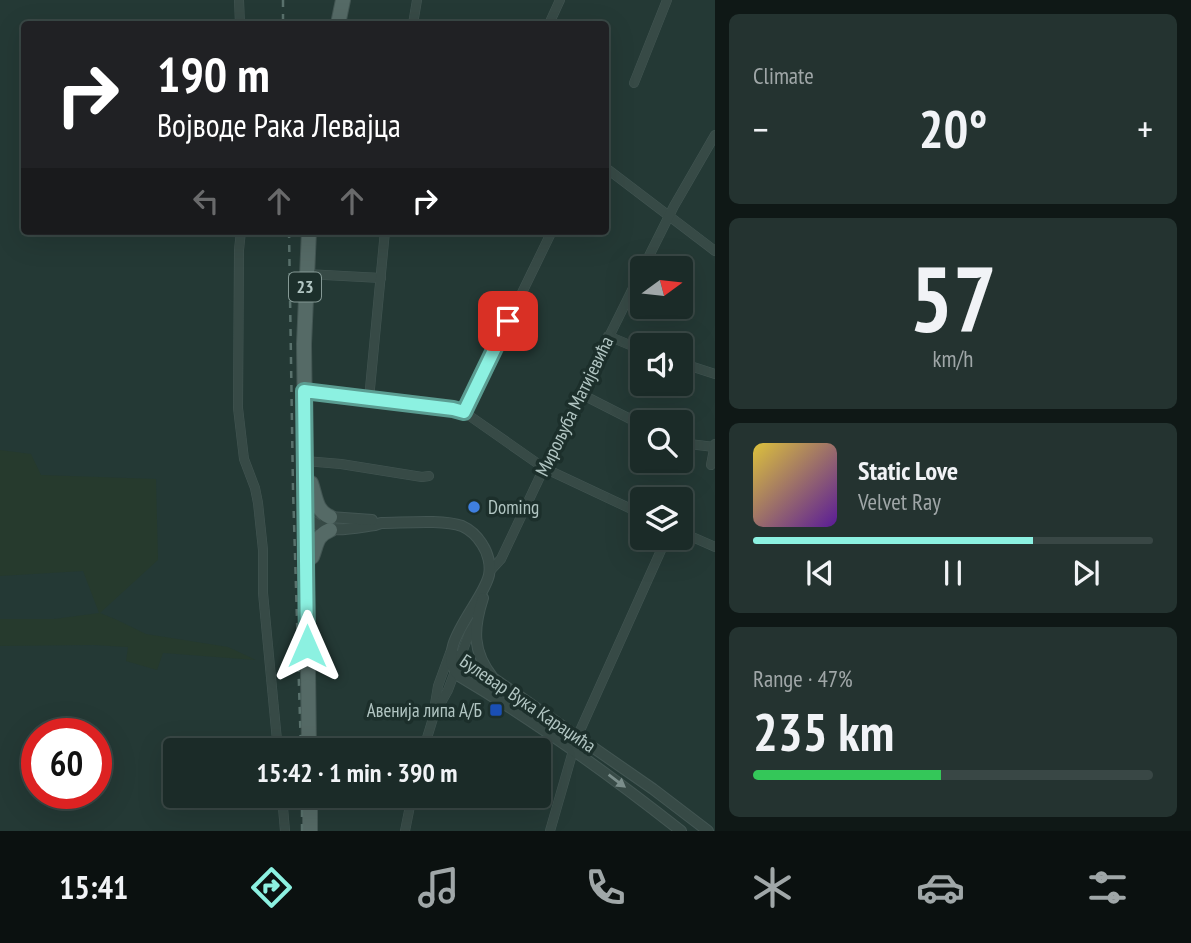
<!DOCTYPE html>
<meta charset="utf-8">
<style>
body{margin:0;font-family:"PT Sans Narrow",sans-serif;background:#243330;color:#f1f3f6;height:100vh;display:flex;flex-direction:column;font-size:26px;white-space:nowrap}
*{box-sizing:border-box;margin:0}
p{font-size:23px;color:#a0a7a8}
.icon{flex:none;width:38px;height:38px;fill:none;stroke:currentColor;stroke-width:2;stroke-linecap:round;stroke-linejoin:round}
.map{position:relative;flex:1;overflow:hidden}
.sheet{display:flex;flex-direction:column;gap:14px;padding:14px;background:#0f1816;width:476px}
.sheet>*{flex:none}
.banner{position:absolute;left:21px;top:21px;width:588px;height:214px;border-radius:7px;box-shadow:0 7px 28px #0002,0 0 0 2px #394745;background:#202124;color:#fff;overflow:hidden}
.needle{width:46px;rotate:75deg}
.buttons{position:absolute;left:630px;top:256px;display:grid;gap:14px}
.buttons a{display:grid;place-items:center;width:63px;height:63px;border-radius:7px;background:#1b2b28;box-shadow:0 7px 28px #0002,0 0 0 2px #394745;font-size:35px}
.speed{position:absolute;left:21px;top:718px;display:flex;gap:14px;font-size:35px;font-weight:700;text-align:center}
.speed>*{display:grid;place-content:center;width:91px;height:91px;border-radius:50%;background:#1b2b28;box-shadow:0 7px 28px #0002,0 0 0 2px #394745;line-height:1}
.speed .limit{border:10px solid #d22;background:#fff;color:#111}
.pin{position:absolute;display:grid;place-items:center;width:60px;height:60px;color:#fff;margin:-30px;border-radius:14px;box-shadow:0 4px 10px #0006}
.me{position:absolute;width:77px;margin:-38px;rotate:0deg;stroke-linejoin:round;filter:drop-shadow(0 0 5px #0008)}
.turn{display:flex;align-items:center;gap:24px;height:147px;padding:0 21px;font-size:32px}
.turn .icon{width:91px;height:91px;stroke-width:2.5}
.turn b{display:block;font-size:49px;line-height:60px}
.lanes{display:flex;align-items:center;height:66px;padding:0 21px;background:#0003;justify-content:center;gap:35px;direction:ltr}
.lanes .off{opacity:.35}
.big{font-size:52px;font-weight:700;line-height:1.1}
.sheet .card{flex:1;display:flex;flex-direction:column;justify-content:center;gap:10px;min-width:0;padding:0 24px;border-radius:10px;background:#243330}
.sheet .dial{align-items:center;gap:0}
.dial b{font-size:91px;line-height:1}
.song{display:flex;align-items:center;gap:21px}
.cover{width:84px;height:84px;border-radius:10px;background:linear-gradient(135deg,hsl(50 70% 55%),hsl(270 70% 35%))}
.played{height:7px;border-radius:4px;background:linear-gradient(90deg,#8cf1e1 70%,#394745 70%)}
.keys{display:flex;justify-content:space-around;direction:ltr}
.heat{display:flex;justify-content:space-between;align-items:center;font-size:38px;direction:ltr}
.charge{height:10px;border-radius:5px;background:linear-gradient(90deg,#34c759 47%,#394745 0)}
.trip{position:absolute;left:163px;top:738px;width:388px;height:70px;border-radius:7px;background:#1b2b28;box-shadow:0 7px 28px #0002,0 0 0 2px #394745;font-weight:700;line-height:70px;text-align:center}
.tabs{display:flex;height:112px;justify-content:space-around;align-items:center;background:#0b1110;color:#a0a7a8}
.tabs .icon{width:49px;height:49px}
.tabs .current{color:#8cf1e1}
.tabs b{font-size:32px;color:#f1f3f6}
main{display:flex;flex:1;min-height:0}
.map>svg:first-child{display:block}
.green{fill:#263a2d}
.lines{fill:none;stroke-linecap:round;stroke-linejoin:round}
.minor-casing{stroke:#435653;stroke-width:10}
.tertiary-casing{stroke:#435653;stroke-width:12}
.primary-casing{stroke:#435653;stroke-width:16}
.minor{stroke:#374a46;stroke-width:9}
.tertiary{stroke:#374a46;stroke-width:10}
.primary{stroke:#556a66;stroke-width:14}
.rail{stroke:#59716c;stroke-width:2.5;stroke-dasharray:7 7;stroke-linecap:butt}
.oneway{fill:#7b8e8b}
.route-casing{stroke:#5b9d92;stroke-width:18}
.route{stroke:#8cf1e1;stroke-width:12}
.shop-dot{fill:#3f7fe0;stroke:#1c2f2b;stroke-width:2.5}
.transit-dot{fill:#1a4fb4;stroke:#1c2f2b;stroke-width:2.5}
.labels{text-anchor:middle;stroke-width:7;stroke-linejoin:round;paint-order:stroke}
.shield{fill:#1c2f2b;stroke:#859995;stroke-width:2}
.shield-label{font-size:18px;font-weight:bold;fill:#b2c6c3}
.street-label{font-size:19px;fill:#b2c6c3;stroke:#1c2f2b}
.poi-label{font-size:19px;fill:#b2c6c3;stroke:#1c2f2b;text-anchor:start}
</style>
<main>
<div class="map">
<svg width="715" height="831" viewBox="0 0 715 831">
<rect width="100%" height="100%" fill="#243935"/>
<!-- green -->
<path class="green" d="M0 450 31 454 41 475 156 479 158 560 100 613 115 619 146 634 228 647 256 660 163 653 157 670 126 661 128 647 93 645 0 646V619H54L99 613 83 571 0 576Z"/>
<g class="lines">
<defs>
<g id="minor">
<path d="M239 0 240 24"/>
<path d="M413 24 417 0"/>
<path d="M549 24 560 0"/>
<path d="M634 83 667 0"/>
<path d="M606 168 715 251"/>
<path d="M241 231 239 250 238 408 244 459 255 488 258 503 263 550V593L278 751"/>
<path d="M552 231 464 412 544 468 642 514"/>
<path d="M643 268 674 206 715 135"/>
<path d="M306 274 381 278"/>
<path d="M608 336 642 350"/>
<path d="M681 363 715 374"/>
<path d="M304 391 453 409 464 412"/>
<path d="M581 394 642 425"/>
<path d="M369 399 385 231"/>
<path d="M681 443 714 447"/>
<path d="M305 461 341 464 422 477 429 476"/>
<path d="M711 465 715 444"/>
<path d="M681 532 715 547"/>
<path d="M490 571 501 559 544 468 642 270"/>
<path d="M434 710 438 686 450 653 460 657 490 676"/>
<path d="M578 735 667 537"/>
<path d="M423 751 434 715 448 690 469 634 476 622"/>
<path d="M282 796 285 831"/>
<path d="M405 831 412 796"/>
<path d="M550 831 573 751"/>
</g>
<g id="tertiary">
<path d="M306 515C322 537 352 528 375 525L381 523C402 523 443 519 462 526 471 530 477 536 482 544 488 553 491 565 489 575 483 603 432 649 459 676 537 722 610 775 681 831"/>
<path d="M325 518 330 517 372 520"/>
<path d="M483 598C473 629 472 651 493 678L653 789 708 831"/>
</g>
<g id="primary">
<path d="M338 24 343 0"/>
<path d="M309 231 304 344 309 751"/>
<path d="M311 483C316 497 315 510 330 517"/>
<path d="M312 557C317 544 316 536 330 530"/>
<path d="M310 796V831"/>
</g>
</defs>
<!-- minor casing -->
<use href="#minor" class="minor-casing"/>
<!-- tertiary casing -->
<use href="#tertiary" class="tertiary-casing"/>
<!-- primary casing -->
<use href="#primary" class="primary-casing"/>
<!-- minor -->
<use href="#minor" class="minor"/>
<!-- tertiary -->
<use href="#tertiary" class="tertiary"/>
<!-- primary -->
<use href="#primary" class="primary"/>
<!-- rail -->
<g class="rail">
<path d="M283 0V24"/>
<path d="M289 231 293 489 301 751"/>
<path d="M302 796V831"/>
</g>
</g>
<!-- one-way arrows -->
<defs><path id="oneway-solid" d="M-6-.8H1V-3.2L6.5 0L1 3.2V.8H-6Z" transform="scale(1.75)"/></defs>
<use class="oneway" href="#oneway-solid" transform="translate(617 781) rotate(37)"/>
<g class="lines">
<defs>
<path id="route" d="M307 646 304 391 453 409 464 412 508 321"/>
</defs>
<!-- route casing -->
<use href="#route" class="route-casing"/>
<!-- route -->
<use href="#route" class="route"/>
</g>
<!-- markers -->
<circle class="shop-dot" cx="474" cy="507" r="7"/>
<rect class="transit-dot" x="489" y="703" width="14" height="14" rx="3.5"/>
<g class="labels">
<!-- shield labels -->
<rect class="shield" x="289" y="272.5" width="32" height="29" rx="5"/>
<g class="shield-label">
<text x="305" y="293">23</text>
</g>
<!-- street labels -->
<g class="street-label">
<text transform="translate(574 406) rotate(-64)" y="7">Мирољуба Матијевића</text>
<text transform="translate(528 703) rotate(34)" y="7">Булевар Вука Караџића</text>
</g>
<!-- poi labels -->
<g class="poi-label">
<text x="488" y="514">Doming</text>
<text x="482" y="717" text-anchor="end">Авенија липа А/Б</text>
</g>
</g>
</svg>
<div class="buttons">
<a><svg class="needle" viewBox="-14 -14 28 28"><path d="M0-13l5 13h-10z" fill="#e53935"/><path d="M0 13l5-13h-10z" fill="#a0a7a8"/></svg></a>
<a><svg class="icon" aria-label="sound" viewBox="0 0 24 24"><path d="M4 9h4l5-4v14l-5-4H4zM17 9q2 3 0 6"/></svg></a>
<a><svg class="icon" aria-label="search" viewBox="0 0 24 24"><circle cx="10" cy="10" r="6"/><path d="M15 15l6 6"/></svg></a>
<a><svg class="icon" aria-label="layers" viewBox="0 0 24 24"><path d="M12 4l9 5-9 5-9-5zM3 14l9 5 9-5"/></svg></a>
</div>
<div class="speed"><div class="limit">60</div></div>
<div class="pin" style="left:508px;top:321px;background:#d93025"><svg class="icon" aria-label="arrive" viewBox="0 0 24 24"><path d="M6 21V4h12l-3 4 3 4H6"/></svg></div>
<svg class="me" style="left:307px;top:646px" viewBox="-20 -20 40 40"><path d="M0-17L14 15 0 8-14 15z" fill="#8cf1e1" stroke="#fff" stroke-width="4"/></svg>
<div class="trip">15:42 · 1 min · 390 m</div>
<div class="banner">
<div class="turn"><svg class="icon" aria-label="right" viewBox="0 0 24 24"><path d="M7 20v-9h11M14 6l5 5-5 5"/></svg><div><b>190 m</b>Војводе Рака Левајца</div></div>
<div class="lanes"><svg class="icon off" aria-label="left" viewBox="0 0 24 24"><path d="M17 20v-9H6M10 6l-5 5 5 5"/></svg><svg class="icon off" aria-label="ahead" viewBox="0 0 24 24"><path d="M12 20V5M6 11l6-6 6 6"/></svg><svg class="icon off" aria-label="ahead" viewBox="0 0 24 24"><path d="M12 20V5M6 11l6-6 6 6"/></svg><svg class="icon" aria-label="right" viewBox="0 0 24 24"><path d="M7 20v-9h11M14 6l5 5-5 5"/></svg></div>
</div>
</div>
<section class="sheet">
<div class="card"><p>Climate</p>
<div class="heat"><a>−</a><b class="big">20°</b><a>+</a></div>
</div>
<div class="card dial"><b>57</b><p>km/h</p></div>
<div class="card">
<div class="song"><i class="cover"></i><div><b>Static Love</b><p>Velvet Ray</p></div></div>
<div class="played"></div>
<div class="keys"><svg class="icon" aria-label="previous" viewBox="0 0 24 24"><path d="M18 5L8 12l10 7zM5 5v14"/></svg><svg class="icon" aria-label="pause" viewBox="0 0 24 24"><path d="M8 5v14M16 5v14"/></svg><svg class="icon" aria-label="next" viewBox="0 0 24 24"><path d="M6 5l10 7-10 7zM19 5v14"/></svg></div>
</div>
<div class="card"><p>Range · 47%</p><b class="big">235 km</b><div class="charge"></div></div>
</section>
</main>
<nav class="tabs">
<b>15:41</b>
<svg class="icon current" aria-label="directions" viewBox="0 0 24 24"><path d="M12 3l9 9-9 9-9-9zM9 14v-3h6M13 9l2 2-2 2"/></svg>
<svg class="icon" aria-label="music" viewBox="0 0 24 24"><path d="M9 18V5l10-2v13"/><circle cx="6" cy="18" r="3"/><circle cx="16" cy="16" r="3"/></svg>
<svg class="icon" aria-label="phone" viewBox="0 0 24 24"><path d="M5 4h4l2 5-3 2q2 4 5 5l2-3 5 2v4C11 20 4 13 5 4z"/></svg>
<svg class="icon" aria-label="climate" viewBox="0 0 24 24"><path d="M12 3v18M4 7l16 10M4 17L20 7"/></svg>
<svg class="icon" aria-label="car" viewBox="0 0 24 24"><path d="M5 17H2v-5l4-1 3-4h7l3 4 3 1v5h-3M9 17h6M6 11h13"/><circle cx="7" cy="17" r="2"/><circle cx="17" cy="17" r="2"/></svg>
<svg class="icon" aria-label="filters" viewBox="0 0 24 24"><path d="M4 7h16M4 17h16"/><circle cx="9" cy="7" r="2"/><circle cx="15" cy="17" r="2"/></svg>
</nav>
